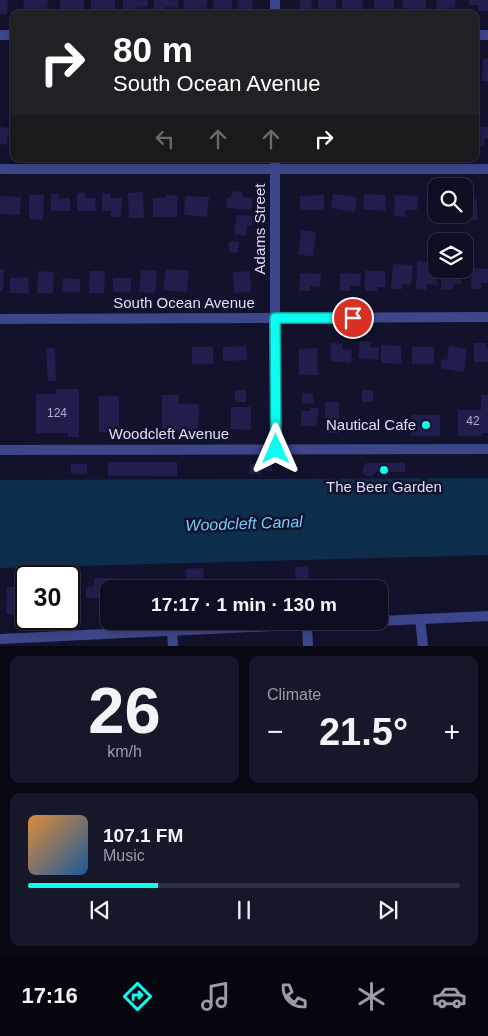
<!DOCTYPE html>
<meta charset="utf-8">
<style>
body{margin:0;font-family:Arial,sans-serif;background:#17172a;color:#f1f3f6;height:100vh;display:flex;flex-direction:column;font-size:19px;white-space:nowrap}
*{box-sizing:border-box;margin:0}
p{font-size:16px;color:#9b9ca5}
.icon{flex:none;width:28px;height:28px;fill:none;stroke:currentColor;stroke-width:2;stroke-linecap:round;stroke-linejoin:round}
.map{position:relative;height:646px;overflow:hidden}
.details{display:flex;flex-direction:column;gap:10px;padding:10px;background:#080813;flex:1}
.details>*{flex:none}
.hud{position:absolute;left:10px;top:10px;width:469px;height:152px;border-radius:10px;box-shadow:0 2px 8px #0003,0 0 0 1px #2e2e40;background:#202124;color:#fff;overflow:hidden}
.tools{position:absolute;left:428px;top:178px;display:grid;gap:10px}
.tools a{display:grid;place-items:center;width:45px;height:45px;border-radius:10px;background:#0e0e22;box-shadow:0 2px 8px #0003,0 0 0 1px #2e2e40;font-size:25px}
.speed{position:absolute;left:15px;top:565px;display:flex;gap:10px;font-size:25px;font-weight:700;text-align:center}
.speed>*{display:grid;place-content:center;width:65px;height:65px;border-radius:50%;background:#0e0e22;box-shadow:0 2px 8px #0003,0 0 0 1px #2e2e40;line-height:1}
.speed .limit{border:2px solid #111;border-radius:8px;background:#fff;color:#111}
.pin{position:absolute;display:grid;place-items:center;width:42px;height:42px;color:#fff;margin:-21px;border:2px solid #fff;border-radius:50%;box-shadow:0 1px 5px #0007}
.me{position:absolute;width:55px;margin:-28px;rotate:0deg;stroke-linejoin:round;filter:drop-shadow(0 0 4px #0008)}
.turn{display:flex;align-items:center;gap:18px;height:105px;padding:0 20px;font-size:22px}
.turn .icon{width:65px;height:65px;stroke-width:2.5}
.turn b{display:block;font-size:35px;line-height:42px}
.lanes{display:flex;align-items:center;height:48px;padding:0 20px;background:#0003;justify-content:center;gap:25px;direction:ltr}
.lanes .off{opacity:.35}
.big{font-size:38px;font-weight:600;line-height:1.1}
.details .widget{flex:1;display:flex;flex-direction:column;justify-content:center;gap:8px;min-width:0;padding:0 18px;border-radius:10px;background:#17172a}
.details .dial{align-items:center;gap:0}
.dial b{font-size:65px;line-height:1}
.song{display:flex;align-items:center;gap:15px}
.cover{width:60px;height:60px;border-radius:8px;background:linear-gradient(135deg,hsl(30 70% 55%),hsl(210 70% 35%))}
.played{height:5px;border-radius:2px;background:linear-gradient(90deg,#0efbf0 30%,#2e2e40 30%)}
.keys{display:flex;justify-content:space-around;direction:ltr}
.heat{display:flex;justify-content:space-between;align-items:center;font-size:28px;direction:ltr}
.details .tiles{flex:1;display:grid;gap:10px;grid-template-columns:1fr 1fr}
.widget:last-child{grid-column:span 2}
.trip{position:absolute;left:100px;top:580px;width:288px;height:50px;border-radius:10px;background:#0e0e22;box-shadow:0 2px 8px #0003,0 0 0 1px #2e2e40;font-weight:600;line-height:50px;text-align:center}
.tabs{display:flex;height:80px;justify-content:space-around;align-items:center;background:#06060e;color:#9b9ca5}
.tabs .icon{width:35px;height:35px}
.tabs .selected{color:#0efbf0}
.tabs b{font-size:22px;color:#f1f3f6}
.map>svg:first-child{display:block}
.water{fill:#0c2d4b}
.building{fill:#211e4d}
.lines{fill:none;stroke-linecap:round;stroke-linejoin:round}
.minor{stroke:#3e468b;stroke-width:10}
.tertiary{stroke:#3e468b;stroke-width:10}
.route-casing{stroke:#09a39c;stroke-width:12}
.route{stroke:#0efbf0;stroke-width:9}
.poi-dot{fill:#0efbf0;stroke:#13122d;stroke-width:2}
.labels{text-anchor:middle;stroke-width:5;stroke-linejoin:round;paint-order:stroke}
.number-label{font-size:12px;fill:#afafd2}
.street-label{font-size:15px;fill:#dedffe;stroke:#13122d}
.poi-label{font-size:15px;fill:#dedffe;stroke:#13122d;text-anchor:end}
.water-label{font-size:16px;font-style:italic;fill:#6ecffd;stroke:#13122d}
</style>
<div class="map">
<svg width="488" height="646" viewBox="0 0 488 646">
<rect width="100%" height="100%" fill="#13122d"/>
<!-- water -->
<path class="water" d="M488 478V555L0 568V480Z"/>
<!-- building -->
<g class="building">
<path d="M0 0H8L7 14H0Z"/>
<path d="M24 0H48L47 10 34 9V14L23 12Z"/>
<path d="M60 0H84V11L71 10V14L60 13Z"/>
<path d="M91 0H115V10L102 11V14H91Z"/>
<path d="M123 0H147L148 7 134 8V11H123Z"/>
<path d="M154 0H178V8L165 7V11H154Z"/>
<path d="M184 0H207L206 11H194V14L183 13Z"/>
<path d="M213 0H232V14H214Z"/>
<path d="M238 0H253L252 14H237Z"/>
<path d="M300 0H312L311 13H299Z"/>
<rect x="318" y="0" width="18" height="13"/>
<path d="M342 0H363L362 13 342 11Z"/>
<path d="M374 0H394V9H385L384 14H374Z"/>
<path d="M403 0H426V14L415 13V9L402 8Z"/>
<path d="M437 0H456L455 8H446V14H436Z"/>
<path d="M469 0H488V11H478V5H469Z"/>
<path d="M483 59H488V81H482Z"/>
<path d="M477 126 488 127V139L485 138 484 146 475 144Z"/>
<path d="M0 127 9 128 7 145 0 144Z"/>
<path d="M232 191 242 192V197L253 198 251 210 226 208 227 198H231Z"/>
<path d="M143 192 144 218H129L128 193Z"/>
<path d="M77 193H85V198H95L96 211H77Z"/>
<path d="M102 193 111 194V198H122L121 217H111V211H102Z"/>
<path d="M51 194H59V199L70 198V211H51Z"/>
<path d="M333 194 357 197 355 212 331 208Z"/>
<path d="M364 194 386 195 385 211 363 209Z"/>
<path d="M29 195H44L43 220 29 219Z"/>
<path d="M166 195 177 196V217H153V198H166Z"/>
<path d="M324 195V210H300V196Z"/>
<path d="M395 195 418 196 417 210H405V217L394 216Z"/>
<path d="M427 195H436V212H426Z"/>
<path d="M464 195H467V199H477V220H465Z"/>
<path d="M0 196 21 197 20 215 0 214Z"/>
<path d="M185 196 209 197 207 217 184 215Z"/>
<path d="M237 215 253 216 252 225H247L246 236 234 234Z"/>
<path d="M301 230 316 232 313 256 298 255Z"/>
<path d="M229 241 239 242 238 253 229 252Z"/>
<path d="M417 261 427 262V267L436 268 437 285 427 284 426 290 416 289Z"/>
<path d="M393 264 413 265 411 285 402 284V289H391Z"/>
<path d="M472 268 488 269V283H481V289H471Z"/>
<path d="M0 269H4L3 291H0Z"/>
<path d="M166 269 189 271 187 292 163 290Z"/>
<path d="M141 270 157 271 155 293 139 292Z"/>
<path d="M38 271 54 272 53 293H37Z"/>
<path d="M90 271H105L104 293H89Z"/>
<path d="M250 271 251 292 234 293 233 272Z"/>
<path d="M365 271H385V287H377V291H365Z"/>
<path d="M441 272H461V284H453V289L441 290Z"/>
<path d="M300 273 321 274 320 287 310 286V291H299Z"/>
<path d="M340 273 361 274 360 286H350V291H340Z"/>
<path d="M28 277 29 293H10V278Z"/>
<path d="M63 278 80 279V292H62Z"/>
<rect x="113" y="278" width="18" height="14"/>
<path d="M360 341 371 342 370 347 379 348 378 360 358 358Z"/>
<path d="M331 343 343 344 342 349 352 350 351 363 330 361Z"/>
<path d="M474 343H486V349H488V362H474Z"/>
<path d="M381 345 401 346V364L381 363Z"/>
<path d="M246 346 247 360 223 361V347Z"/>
<path d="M449 346 467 349 464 372 441 368 442 359 447 360Z"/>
<rect x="192" y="347" width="21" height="17"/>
<rect x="412" y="347" width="22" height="17"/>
<path d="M46 348H55L56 381H48Z"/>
<path d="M317 348 318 375H299V349Z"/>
<path d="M56 389H79V437H68V433H36V394H56Z"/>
<rect x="235" y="390" width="11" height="12"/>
<rect x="362" y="390" width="11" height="12"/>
<path d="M302 393 313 394V404L302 403Z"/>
<path d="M162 395H179V404H199L198 433H162Z"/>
<path d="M481 395H488V433H482V436H458V410H481Z"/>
<path d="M99 396H119V433L99 432Z"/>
<rect x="325" y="402" width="14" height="31"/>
<path d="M231 407H251V430L231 429Z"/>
<path d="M311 408H319L316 426H301V411H311Z"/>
<rect x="411" y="415" width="29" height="21"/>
<rect x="108" y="462" width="69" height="14"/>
<path d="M366 463H405V472H376L371 476H366L363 473V467Z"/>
<rect x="71" y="464" width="16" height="10"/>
<path d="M250 464H272V471H262V474H249Z"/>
<path d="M308 566 309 581 296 582 295 567Z"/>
<path d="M203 568 204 585H195L196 589H187L186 569Z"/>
<path d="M94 578H113V589H109V593H100V598H86V587L94 586Z"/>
<path d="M356 578V589H336V579Z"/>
<rect x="125" y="582" width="24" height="7"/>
<path d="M7 587H22L21 614H6Z"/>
</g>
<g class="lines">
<!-- minor -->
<g class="minor">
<path d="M275 0V14"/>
<path d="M0 35H14"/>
<path d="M475 35H488"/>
<path d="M275 159V449"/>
<path d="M0 169H488"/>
<path d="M0 319 488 317"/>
<path d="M0 450 488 449"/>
<path d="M420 619 423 646"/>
<path d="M307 624 308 646"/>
<path d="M172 631 173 646"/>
</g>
<!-- tertiary -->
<g class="tertiary">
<path d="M379 621 488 616"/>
<path d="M0 639 378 621"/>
</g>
</g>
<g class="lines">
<defs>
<path id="route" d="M276 449 275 318H353"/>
</defs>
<!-- route casing -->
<use href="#route" class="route-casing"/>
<!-- route -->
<use href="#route" class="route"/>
</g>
<!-- markers -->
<g class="poi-dot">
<circle cx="426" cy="425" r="5"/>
<circle cx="384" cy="470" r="5"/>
</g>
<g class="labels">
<!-- number labels -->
<g class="number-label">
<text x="57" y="417">124</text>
<text x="473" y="425">42</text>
</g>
<!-- street labels -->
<g class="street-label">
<text transform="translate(260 229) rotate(-90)" y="5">Adams Street</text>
<text x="184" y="308">South Ocean Avenue</text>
<text x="169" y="439">Woodcleft Avenue</text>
</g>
<!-- poi labels -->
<g class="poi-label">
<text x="416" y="430">Nautical Cafe</text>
<text x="384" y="492" text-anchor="middle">The Beer Garden</text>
</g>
<!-- water labels -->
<g class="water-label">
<text transform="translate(244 523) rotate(-2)" y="6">Woodcleft Canal</text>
</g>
</g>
</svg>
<div class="tools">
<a><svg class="icon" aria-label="search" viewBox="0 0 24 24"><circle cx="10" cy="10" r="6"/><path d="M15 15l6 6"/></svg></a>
<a><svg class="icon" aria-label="layers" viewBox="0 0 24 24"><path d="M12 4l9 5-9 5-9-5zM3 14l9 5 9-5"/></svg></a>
</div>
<div class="speed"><div class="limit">30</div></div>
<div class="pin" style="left:353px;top:318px;background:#d93025"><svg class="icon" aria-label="arrive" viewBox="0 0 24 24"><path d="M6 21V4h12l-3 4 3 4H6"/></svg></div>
<svg class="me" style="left:276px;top:449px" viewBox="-20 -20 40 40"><path d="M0-17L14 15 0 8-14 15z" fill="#0efbf0" stroke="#fff" stroke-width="4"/></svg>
<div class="trip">17:17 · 1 min · 130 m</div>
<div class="hud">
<div class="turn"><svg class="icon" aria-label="right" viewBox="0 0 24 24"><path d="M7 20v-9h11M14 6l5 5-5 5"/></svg><div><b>80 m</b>South Ocean Avenue</div></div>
<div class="lanes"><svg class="icon off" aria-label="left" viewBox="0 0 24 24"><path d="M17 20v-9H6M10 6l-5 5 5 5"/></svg><svg class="icon off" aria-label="ahead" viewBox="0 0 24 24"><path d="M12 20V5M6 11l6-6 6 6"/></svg><svg class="icon off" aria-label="ahead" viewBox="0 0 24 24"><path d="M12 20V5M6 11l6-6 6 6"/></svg><svg class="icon" aria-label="right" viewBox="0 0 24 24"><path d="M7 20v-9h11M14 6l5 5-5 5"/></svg></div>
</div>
</div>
<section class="details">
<div class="tiles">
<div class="widget dial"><b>26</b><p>km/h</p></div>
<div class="widget"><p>Climate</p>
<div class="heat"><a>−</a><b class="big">21.5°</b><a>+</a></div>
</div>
<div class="widget">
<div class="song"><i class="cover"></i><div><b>107.1 FM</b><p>Music</p></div></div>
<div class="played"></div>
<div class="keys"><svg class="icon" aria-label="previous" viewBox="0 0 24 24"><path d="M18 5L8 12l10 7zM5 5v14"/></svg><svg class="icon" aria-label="pause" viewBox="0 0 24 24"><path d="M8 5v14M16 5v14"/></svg><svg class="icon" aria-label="next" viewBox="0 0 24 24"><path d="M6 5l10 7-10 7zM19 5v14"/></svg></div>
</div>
</div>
</section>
<nav class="tabs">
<b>17:16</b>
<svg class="icon selected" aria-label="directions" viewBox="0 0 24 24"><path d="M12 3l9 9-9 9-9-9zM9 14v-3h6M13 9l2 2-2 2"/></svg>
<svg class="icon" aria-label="music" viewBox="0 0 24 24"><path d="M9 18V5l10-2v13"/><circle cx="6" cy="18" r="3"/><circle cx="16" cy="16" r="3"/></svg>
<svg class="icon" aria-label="phone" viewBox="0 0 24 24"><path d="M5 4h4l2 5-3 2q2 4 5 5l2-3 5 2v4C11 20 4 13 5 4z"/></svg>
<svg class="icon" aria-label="climate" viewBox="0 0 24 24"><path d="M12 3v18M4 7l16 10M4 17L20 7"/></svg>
<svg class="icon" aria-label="car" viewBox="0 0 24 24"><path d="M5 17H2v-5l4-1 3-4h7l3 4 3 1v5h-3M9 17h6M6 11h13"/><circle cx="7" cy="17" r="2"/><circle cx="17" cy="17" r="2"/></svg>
</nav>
